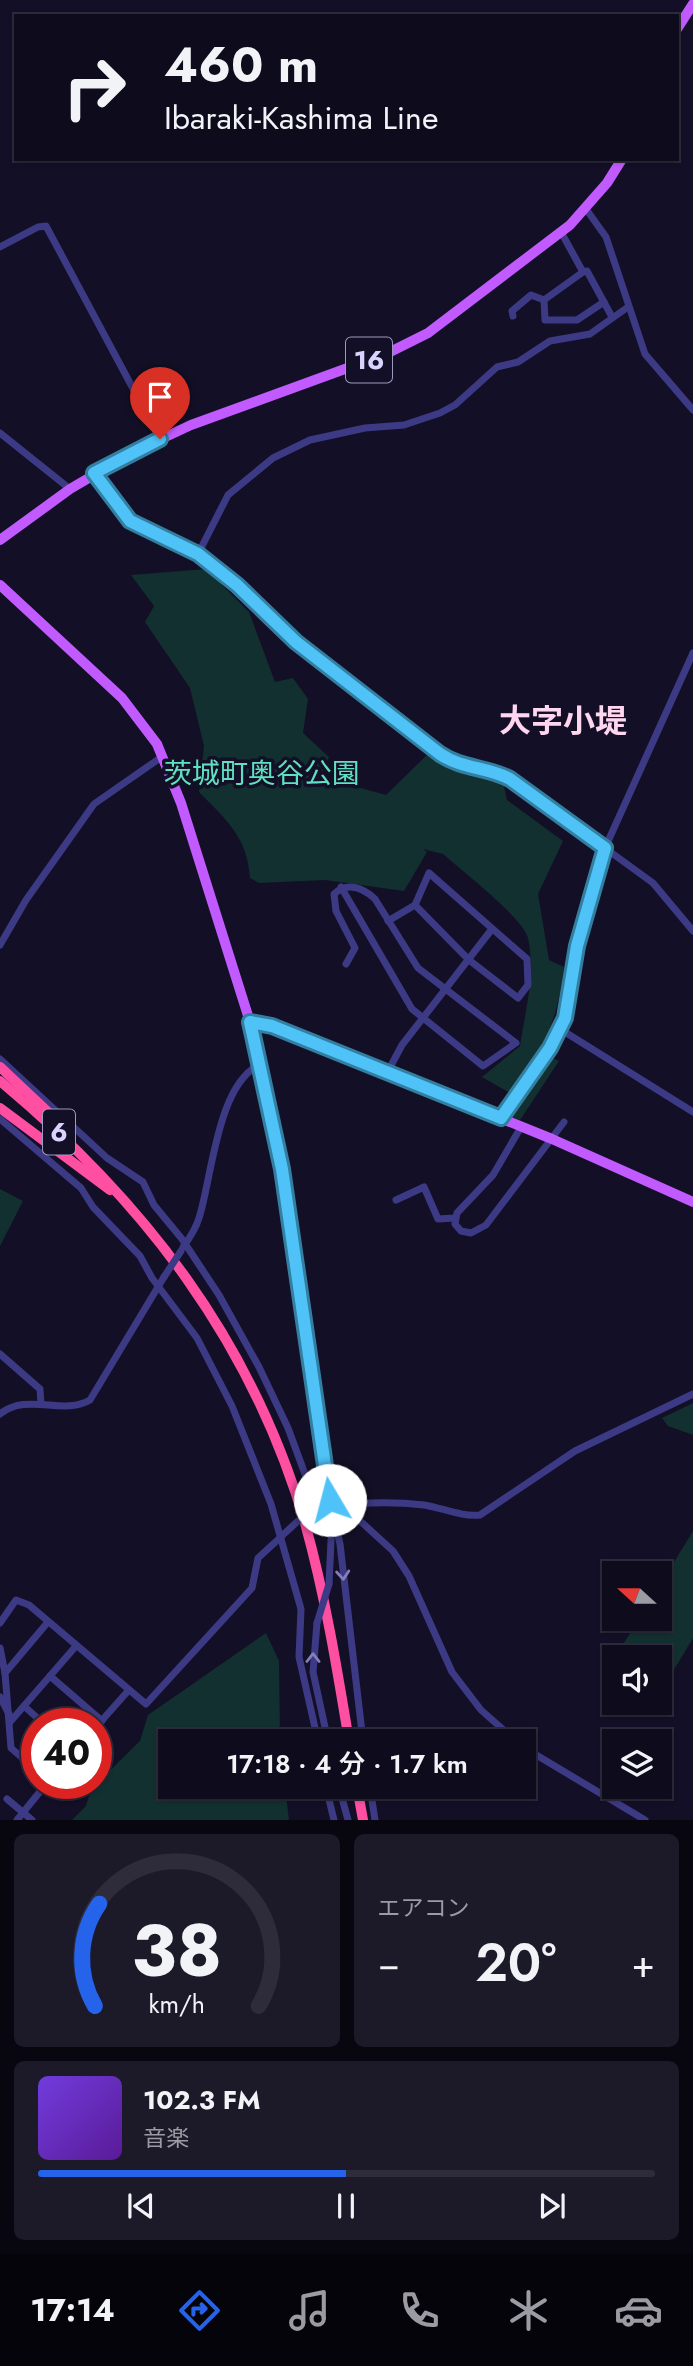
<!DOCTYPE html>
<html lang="ja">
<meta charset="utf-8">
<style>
body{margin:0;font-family:Jost,"Noto Sans JP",sans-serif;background:#1c1929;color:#f1f3f6;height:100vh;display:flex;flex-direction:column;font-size:26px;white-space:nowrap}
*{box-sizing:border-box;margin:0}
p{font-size:23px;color:#9b9ba3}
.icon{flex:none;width:38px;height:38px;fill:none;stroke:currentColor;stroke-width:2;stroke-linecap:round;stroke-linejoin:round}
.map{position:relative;height:1820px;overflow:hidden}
.panel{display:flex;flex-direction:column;gap:14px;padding:14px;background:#08060f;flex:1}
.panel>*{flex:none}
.banner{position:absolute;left:14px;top:14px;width:665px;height:147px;border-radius:0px;box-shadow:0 2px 5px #0004,0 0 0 2px #2e2b3b;background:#0e0b1c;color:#f1f3f6;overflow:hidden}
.needle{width:46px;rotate:291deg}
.controls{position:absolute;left:602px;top:1561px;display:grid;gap:14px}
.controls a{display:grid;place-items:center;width:70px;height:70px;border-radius:0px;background:#0e0b1c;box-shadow:0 2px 5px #0004,0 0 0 2px #2e2b3b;font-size:35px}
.speed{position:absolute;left:21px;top:1708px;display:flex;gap:14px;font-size:35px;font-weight:700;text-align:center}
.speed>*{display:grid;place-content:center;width:91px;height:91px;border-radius:50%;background:#0e0b1c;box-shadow:0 2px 5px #0004,0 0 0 2px #2e2b3b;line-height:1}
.speed .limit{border:10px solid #d22;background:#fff;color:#111}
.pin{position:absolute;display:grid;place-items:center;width:60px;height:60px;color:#fff;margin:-72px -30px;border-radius:50% 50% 50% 0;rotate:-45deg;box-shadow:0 0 7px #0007}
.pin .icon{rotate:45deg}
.me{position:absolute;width:77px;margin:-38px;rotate:352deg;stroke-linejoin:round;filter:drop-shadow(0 0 5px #0008)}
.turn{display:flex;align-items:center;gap:24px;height:147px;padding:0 35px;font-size:32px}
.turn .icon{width:91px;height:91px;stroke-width:2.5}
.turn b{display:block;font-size:49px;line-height:60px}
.big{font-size:52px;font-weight:600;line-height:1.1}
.panel .card{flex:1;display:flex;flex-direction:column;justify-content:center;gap:10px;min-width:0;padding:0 24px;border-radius:10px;background:#1c1929}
.panel .dial{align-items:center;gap:0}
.dial svg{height:182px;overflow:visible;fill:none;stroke:#2e2b3b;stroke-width:7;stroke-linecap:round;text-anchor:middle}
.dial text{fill:#f1f3f6;stroke:none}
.song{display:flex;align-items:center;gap:21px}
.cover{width:84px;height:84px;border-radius:10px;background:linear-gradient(135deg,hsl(260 70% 55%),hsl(270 70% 35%))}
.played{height:7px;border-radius:4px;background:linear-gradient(90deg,#2563eb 50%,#2e2b3b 50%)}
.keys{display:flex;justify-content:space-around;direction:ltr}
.heat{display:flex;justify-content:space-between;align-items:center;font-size:38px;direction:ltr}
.panel .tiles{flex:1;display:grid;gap:14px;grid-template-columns:1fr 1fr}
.card:last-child{grid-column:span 2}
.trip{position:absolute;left:158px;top:1729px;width:378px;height:70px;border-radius:0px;background:#0e0b1c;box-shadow:0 2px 5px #0004,0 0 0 2px #2e2b3b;font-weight:600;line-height:70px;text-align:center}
.menu{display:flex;height:112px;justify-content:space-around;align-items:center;background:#06040b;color:#9b9ba3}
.menu .icon{width:49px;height:49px}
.menu .on{color:#2563eb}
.menu b{font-size:32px;color:#f1f3f6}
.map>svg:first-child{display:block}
.green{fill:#12302f}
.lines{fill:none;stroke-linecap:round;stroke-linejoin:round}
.minor{stroke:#3d3a85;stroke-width:7}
.major{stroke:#c25bff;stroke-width:10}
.highway{stroke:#ff4fa3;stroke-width:10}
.minor-bridge{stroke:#3d3a85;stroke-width:7}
.oneway{stroke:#837fbc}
.route-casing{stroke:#337fa1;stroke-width:18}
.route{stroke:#4fc3f7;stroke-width:12}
.labels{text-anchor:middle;stroke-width:7;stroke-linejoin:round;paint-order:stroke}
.shield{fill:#130f26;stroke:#9e99be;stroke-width:2}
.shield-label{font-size:26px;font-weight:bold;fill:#d9d4ff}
.park-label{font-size:28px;fill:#5fe0c0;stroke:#130f26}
.quarter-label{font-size:32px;font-weight:bold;fill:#ffd6f0;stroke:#130f26}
</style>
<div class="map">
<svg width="693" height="1820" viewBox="0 0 693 1820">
<rect width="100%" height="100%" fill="#130f26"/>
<!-- green -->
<g class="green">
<path d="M206 569 249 612 275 682 293 678 308 699 303 733 329 757 321 777 386 795 428 754 463 772 485 773 503 782 507 800 563 841 538 894 549 960 564 967C557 1026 544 1045 510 1093L482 1077 520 1046C525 1012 536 973 528 938 524 919 460 869 443 854L423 849 427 852 404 891 325 880 259 883 250 878C247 836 227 821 199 792L204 746 190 688 145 622 154 606 131 575Z"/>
<path d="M550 1057 559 1061 520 1120 509 1116Z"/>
<path d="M0 1189 23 1201 0 1246Z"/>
<path d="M693 1403V1435L668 1426 662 1418Z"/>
<path d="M693 1531V1638L660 1693V1657H615L639 1619H660V1585Z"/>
<path d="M266 1633 279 1661 280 1741H170V1787H285L289 1820H72L86 1806 91 1789 140 1741 148 1715Z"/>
</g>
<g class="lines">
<!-- minor -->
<g class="minor">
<path d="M586 209 606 237 645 354 693 410"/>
<path d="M561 232 583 272 587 271 612 317"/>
<path d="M0 247 38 227 46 226 160 439"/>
<path d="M544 300 545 320H577L604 302"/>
<path d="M513 316 512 311 531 295 544 300 583 272"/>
<path d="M0 433 70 489"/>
<path d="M94 473 130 521 198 554 237 585 296 642 448 760 510 779 653 883 693 931"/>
<path d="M198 554 228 495 273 458 310 440 365 428 404 425 440 413 455 405 497 367 518 362 550 341 590 334 628 307"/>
<path d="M341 887 412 1009 483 1066 516 1043 418 968 375 899C362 887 347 882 334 894L336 911 355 948 346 964"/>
<path d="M388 921 415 905 429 873 527 959 528 985 518 998 469 960 415 905"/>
<path d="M0 945 26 900 94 804 163 756"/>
<path d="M250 1022 282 1169 330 1500 340 1544 363 1741"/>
<path d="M560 1029 693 1112"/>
<path d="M0 1059 107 1158 143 1182 154 1205 182 1239 219 1295 259 1367 288 1428 316 1504"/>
<path d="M387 1073 402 1045 492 929"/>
<path d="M501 1118 560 1029 577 946 605 848 693 653"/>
<path d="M0 1119 81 1188 93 1207 140 1256 152 1278 197 1338 232 1406 271 1504 301 1609 299 1657 318 1741"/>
<path d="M521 1127 493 1175 457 1213 455 1224 461 1231 471 1233 486 1225 564 1122"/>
<path d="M396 1200 424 1187 438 1219 455 1218"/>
<path d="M183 1247C189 1239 196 1228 199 1218 212 1178 217 1083 261 1064"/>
<path d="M0 1354 40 1389 41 1404"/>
<path d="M0 1414C27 1392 63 1416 90 1400L164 1277"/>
<path d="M315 1505 325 1500 346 1508 393 1551 409 1576 452 1672 481 1710 516 1741"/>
<path d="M346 1508C360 1500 407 1503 424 1505 443 1508 461 1517 480 1515L575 1451 693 1394"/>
<path d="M329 1584 332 1519"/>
<path d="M0 1623 16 1600 29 1605 146 1704 252 1588 258 1558 282 1536"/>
<path d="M317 1623 313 1672 328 1741"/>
<path d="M0 1648 5 1673 11 1748 37 1771"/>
<path d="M5 1673 48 1622"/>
<path d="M50 1676 102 1721"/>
<path d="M0 1697 9 1714"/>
<path d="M24 1706 44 1724"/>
<path d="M10 1722 76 1646"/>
<path d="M96 1727 128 1691"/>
<path d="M523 1747 645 1820"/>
<path d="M326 1787 334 1820"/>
<path d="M339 1787 348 1820"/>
<path d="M370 1787 375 1820"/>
<path d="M7 1799 32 1820"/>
<path d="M17 1820 47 1783"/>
</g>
<!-- major -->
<g class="major">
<path d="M677 29 693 4"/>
<path d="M0 540 70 489 133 452 191 425 386 354 428 333 570 225 607 183 622 159"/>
<path d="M0 585 122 698 157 744 181 803 250 1022 273 1026 552 1139 693 1202"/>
</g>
<!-- highway -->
<g class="highway">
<path d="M0 1067 52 1116"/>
<path d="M0 1081C144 1201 252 1341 305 1523 325 1595 337 1668 349 1741"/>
<path d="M0 1108 110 1190"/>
<path d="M357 1787 363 1820"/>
</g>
<!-- minor-bridge -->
<g class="minor-bridge">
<path d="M164 1277 181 1251"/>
<path d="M285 1533 312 1508"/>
<path d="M317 1623 329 1584"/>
</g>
</g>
<!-- one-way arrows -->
<defs><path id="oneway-chevron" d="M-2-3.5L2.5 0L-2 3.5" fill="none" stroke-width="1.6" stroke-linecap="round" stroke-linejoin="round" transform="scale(1.75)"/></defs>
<g class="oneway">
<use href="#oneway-chevron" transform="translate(343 1575) rotate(85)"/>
<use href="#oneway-chevron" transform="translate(313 1658) rotate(-90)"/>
</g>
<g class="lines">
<defs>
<path id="route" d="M160 439 94 473 130 521 198 554 237 585 296 642 440 754C462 769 488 767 510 779L605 848 577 946 565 1018 550 1048 501 1118 272 1026 250 1022 282 1169 330 1500"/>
</defs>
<!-- route casing -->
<use href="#route" class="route-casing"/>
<!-- route -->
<use href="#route" class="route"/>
</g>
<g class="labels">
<!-- shield labels -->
<g class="shield">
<rect x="346" y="337.5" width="46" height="45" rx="5"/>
<rect x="43" y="1109.5" width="32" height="45" rx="5"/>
</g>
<g class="shield-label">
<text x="369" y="369">16</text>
<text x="59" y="1141">6</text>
</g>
<!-- park labels -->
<g class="park-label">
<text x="262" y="783">茨城町奥谷公園</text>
</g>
<!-- quarter labels -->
<g class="quarter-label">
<text x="563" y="732">大字小堤</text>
</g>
</g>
</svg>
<div class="controls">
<a><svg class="needle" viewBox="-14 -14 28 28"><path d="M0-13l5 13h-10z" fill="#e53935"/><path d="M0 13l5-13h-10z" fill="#9b9ba3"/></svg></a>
<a><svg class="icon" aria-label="sound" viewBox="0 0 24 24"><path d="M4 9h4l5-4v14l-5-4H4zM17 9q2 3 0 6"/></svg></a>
<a><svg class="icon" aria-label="layers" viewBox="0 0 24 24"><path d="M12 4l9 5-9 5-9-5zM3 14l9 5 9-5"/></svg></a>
</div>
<div class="speed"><div class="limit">40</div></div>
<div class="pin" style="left:160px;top:439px;background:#d93025"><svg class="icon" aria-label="arrive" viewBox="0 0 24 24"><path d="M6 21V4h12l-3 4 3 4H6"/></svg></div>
<svg class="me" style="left:330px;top:1500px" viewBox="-20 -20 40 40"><circle r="19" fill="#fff"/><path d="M0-13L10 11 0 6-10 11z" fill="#4fc3f7"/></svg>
<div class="trip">17:18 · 4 分 · 1.7 km</div>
<div class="banner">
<div class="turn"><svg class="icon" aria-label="right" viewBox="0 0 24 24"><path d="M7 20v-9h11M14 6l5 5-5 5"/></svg><div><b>460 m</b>Ibaraki-Kashima Line</div></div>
</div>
</div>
<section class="panel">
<div class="tiles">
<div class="card dial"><svg viewBox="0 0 100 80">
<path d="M14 69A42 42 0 1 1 86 69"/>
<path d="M14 69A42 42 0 0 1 16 24" stroke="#2563eb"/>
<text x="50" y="56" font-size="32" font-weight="700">38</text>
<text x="50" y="72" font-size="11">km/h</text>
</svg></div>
<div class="card"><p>エアコン</p>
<div class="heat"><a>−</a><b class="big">20°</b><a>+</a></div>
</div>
<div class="card">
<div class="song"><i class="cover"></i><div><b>102.3 FM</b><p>音楽</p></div></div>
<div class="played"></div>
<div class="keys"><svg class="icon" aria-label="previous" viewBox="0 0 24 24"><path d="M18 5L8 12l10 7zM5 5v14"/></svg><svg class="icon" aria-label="pause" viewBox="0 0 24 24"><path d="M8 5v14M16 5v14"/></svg><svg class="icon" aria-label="next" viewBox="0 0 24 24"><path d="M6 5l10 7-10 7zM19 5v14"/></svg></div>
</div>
</div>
</section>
<nav class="menu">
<b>17:14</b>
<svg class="icon on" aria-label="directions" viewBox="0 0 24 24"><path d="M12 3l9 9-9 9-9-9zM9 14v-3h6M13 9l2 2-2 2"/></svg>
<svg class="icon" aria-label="music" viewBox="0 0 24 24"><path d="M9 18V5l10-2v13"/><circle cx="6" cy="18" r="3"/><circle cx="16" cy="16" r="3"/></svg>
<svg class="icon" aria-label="phone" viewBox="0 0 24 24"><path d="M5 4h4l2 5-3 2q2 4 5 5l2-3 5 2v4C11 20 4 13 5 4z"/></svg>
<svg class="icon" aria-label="climate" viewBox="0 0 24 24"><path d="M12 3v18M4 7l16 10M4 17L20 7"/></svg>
<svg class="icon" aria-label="car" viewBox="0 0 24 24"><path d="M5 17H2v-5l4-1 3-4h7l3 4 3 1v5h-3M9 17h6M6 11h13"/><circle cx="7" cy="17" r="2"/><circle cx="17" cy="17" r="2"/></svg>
</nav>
